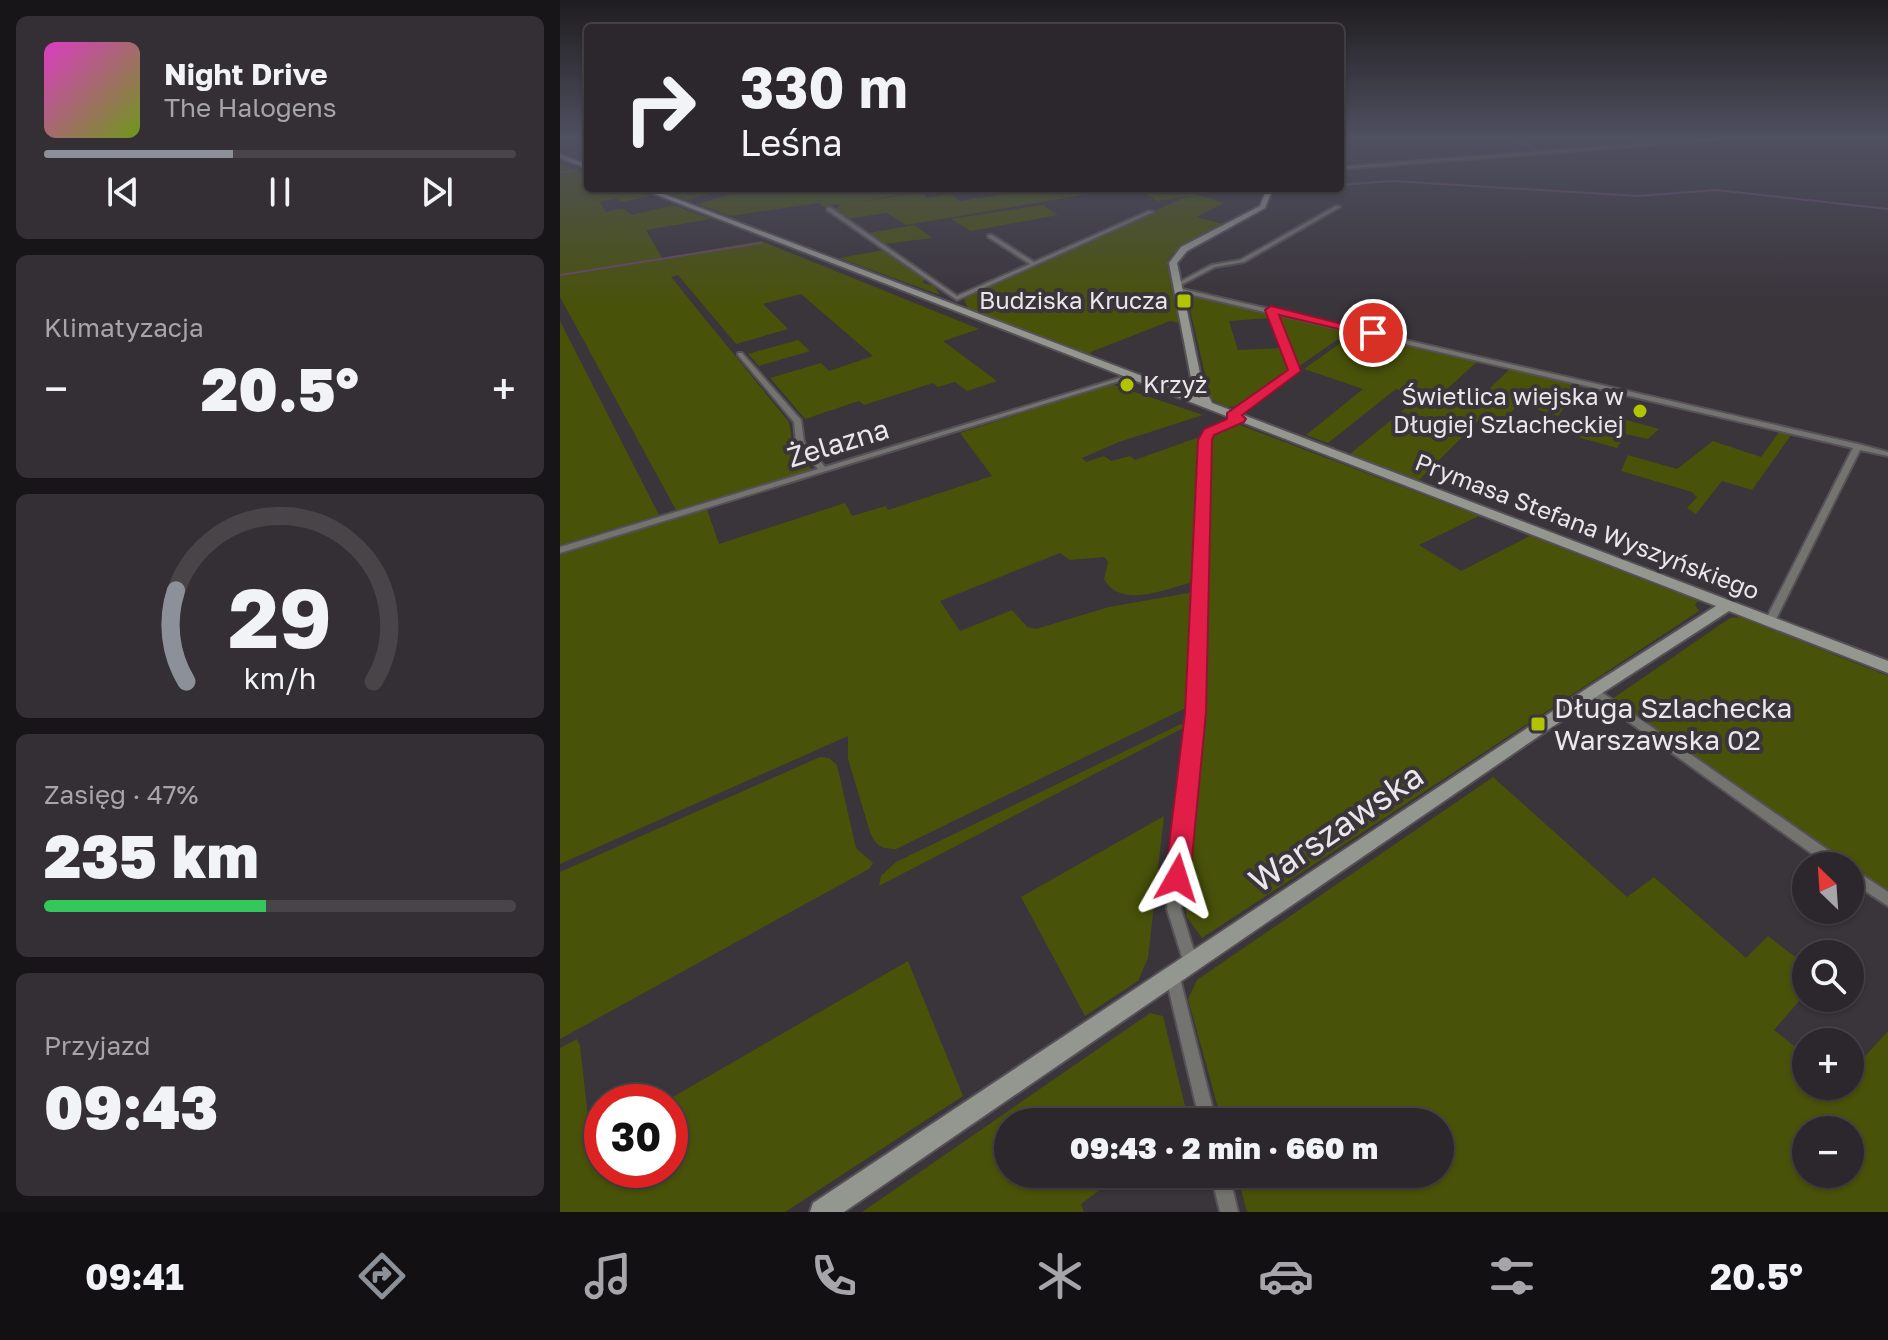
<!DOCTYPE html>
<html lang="pl">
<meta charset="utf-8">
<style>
body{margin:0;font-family:"Golos Text",sans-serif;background:#342f34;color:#f1f3f6;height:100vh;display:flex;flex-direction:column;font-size:30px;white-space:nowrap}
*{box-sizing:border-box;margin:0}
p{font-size:26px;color:#a6a5a9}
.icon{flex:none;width:44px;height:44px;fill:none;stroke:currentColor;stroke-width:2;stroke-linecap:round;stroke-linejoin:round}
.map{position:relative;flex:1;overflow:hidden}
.drawer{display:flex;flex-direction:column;gap:16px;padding:16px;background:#181518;width:560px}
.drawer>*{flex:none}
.top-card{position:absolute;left:24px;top:24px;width:760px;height:168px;border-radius:8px;box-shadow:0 2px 6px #0004,0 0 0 2px #484448;background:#2c272c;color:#f1f3f6;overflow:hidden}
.needle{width:52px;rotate:335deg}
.tools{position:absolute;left:1232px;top:852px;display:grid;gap:16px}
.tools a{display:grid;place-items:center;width:72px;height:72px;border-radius:50%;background:#2c272c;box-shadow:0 2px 6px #0004,0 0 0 2px #484448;font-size:40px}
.speed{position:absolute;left:24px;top:1084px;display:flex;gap:16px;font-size:40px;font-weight:700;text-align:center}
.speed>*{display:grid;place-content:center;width:104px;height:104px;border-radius:50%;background:#2c272c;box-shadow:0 2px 6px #0004,0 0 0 2px #484448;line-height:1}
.speed .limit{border:12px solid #d22;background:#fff;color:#111}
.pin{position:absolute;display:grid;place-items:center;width:68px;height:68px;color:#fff;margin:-34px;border:4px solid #fff;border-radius:50%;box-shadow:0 2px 8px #0007}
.me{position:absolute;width:88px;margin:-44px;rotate:6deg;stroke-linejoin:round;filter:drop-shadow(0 0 6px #0008)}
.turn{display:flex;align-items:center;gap:28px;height:168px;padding:0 24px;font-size:36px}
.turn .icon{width:104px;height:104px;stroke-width:2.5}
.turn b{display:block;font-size:56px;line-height:68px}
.big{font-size:60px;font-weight:800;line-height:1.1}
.drawer .widget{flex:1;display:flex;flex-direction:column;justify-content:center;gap:12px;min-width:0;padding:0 28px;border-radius:12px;background:#342f34}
.drawer .dial{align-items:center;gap:0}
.dial svg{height:208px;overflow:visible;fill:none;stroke:#484448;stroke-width:7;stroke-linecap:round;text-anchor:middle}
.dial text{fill:#f1f3f6;stroke:none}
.song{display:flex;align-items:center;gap:24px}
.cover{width:96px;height:96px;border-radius:12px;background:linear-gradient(135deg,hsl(310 70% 55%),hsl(80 70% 35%))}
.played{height:8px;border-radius:4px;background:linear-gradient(90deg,#8c9099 40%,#484448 40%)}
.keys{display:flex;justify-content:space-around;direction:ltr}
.heat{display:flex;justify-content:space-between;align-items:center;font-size:44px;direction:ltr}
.charge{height:12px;border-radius:6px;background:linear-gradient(90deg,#34c759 47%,#484448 0)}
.trip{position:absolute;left:434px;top:1108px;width:460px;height:80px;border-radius:40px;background:#2c272c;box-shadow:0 2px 6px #0004,0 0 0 2px #484448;font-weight:800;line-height:80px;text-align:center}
.dock{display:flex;height:128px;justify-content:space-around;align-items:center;background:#121012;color:#a6a5a9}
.dock .icon{width:56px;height:56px}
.dock .active{color:#8c9099}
.dock b{font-size:36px;color:#f1f3f6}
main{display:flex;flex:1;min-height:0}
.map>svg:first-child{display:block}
.green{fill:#495209;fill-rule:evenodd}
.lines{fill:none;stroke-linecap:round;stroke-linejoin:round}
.stream{stroke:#66476b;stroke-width:2}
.street-casing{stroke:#565057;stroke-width:4}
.secondary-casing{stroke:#565057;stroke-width:4}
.street{fill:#737470;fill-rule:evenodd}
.secondary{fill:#949690;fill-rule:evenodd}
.route{fill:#e11d48;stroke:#92132f;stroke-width:2}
.poi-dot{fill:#b0c500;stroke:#3a343b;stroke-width:3}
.labels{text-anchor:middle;stroke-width:8;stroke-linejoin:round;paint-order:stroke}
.far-poi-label{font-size:24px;fill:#eae6ea;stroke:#3a343b;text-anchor:end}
.far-street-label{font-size:24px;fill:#eae6ea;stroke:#3a343b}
.street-label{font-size:28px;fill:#eae6ea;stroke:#3a343b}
.poi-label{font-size:28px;fill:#eae6ea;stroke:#3a343b;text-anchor:start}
.near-street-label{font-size:34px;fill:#eae6ea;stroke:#3a343b}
</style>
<main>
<section class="drawer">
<div class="widget">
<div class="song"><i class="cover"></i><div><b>Night Drive</b><p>The Halogens</p></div></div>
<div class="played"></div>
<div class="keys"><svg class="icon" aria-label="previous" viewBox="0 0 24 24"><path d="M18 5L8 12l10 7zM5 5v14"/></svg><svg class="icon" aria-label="pause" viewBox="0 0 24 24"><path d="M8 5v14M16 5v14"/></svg><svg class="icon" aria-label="next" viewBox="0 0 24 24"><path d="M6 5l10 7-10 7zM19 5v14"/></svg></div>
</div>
<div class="widget"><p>Klimatyzacja</p>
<div class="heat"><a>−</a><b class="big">20.5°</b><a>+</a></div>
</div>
<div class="widget dial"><svg viewBox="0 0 100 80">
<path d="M14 69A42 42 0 1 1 86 69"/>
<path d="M14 69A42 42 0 0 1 10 34" stroke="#8c9099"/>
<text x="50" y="56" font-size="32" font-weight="700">29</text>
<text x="50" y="72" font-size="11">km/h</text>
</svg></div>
<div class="widget"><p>Zasięg · 47%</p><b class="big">235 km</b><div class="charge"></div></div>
<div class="widget"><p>Przyjazd</p><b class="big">09:43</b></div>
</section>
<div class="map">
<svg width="1328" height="1212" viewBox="0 0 1328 1212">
<rect width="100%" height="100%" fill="#3a343b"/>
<!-- green -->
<g class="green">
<path d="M0 163 28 174V188H65L91 196 62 202 57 198 40 202 46 212 62 208 72 215 113 205 151 219 86 230 102 258 201 241 419 329 383 341 437 381 407 391 395 382 378 387 373 383 304 405 299 401 245 419 210 378 261 363 269 371 313 356 241 294 203 304 228 329 176 344 118 275 111 277 229 422 232 442 252 470 116 510 0 297Z"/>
<path d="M127 188H347L351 192 301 202 362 192 367 198 390 194 400 201 458 192 454 188H660L664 189 635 194 664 203 636 217 667 225 612 254 607 262 619 323 610 321 531 352 530 358 408 308 403 297 628 196 597 201 582 191 557 189 346 225 327 213 287 219 274 210 281 204 264 207 259 203 170 216 138 204 174 193 165 190 127 200 107 193Z"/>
<path d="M483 205 498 215 411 231 391 219Z"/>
<path d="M354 225 372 238 324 244 309 233Z"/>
<path d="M324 250 364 278 363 283 374 286 380 295 279 258Z"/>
<path d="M626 293 708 312 711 318 669 321 678 350 722 348 730 368 728 372 679 406 665 407 651 399Z"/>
<path d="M718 315H721L791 330 738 367Z"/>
<path d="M0 321 99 515 0 545Z"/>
<path d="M796 332 821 338 795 358 802 361 830 340 918 361 875 400 908 409 951 368 1022 385 998 416 959 404 944 419 925 414 859 480 790 454 860 396 836 389 768 443 746 435 803 389 744 369Z"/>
<path d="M238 340 250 351 199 366 188 354Z"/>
<path d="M551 384 643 415 559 442 522 458 526 462 544 456 551 461 570 456 575 460 639 437 634 582C607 588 561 610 544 579L548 562 544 557 510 560 500 553 380 601 400 631 452 610 467 627 476 629 549 607 634 592 628 707 336 849C321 849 316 846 310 832L288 759V736L0 864V554L147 509 159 544 285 503 292 516 326 506 328 510 432 476 400 433Z"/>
<path d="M1049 415 1099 429 1088 439 1065 434 1057 448 992 430 1001 416 1042 427Z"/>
<path d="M677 424 919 516 859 545 901 571 970 536 1138 601 1135 605 1139 611 642 938 626 916 647 704 649 441 651 433Z"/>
<path d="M1220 431 1232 434 1192 490 1162 481 1136 514 1127 508 1137 497 1132 492 1061 471 1068 455 1117 469 1153 441 1201 457Z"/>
<path d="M1180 617 1328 676V895L1052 699 1170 618Z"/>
<path d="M621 724 627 726 319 886 321 876 336 862Z"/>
<path d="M260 757 269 758 277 765 296 848 313 863 309 869 0 1039V872Z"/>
<path d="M933 777 1067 897 1094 877 1186 958 1208 936 1246 965V993L1214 1030 1246 1055V1086H1290V1073L1328 1031V1212H687L677 1174H880V1122H662L628 999 637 980ZM1290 1130V1174H1246V1130Z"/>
<path d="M604 816 588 958 578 981 525 1016 461 897Z"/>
<path d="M348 961 403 1096 225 1212H0V1048L17 1039 20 1046 31 1143 42 1138V1170H110V1102H104Z"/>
<path d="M590 1013 603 1016 629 1122H448V1174H561L521 1204 524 1212H302Z"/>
</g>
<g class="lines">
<!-- stream -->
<g class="stream">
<path d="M946 136 979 152"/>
<path d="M0 172 13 171"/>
<path d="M780 185 832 181 1078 196 1156 190 1328 209"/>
<path d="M670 188 693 192 759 188"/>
<path d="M0 275 201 243"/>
</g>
<defs>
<g id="street">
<path d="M1193 136H1207L780 169V167Z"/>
<path d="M776 206 780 207 684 262 655 267 619 286 614 285 651 265 680 260Z"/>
<path d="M267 208H271L397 296 470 264 428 237V235H432L474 262 589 211 593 212 397 300 267 210Z"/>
<path d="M618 288 709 309 711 308 714 310 1298 444 1328 452V456L1300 450 1215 621 1210 625 1205 621 1293 448 716 314 738 371 672 418 668 416 669 414 731 370 709 313 616 291V289Z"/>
<path d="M178 353H182L241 420 244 442 265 467 566 376 572 377 0 553V547L258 469 236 442 234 422 178 355Z"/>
<path d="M679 417H682V421L652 433 647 448V584L641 713 621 909 633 948 641 957 643 962 641 967 636 969 631 967 622 957 607 909 629 713 637 584 639 448 646 430Z"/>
<path d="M1034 687 1285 862 1287 866H1269L1030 694 1028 691 1030 688Z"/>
<path d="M1290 867 1328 892V906L1290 881Z"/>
<path d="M613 971 618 973 620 978 656 1122H640L606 978 608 973Z"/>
<path d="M651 1174H669L678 1212H660Z"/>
</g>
<g id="secondary">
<path d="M0 154 28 165V169L0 158Z"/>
<path d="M79 188H88L640 398 632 383 609 263 621 247 700 206 707 188H713L705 208 627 251 617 263 642 383 652 403 1328 661V673L1169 611 1039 695 284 1212H250L253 1203 1029 687 1156 606Z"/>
</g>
</defs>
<!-- street casing -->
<use href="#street" class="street-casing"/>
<!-- secondary casing -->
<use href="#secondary" class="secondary-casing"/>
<!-- street -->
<use href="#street" class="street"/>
<!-- secondary -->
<use href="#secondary" class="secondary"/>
</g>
<!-- sky -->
<linearGradient id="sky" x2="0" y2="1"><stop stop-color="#201d20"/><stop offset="0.45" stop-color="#4f5060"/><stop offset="1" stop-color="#4f5060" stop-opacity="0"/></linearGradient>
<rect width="1328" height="305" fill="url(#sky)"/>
<!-- route -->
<path class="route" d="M711 306 818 333 813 337 719 315 741 371 682 415 686 419 684 422 654 435 652 440 646 713 630 878 626 886 617 890 609 886 605 878 625 713 638 440 644 429 667 419V413L728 370 705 310Z"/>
<!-- markers -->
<g class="poi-dot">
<rect x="616" y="293" width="16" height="16" rx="4"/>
<circle cx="567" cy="385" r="8"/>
<circle cx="1080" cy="411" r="8"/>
<rect x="970" y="716" width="16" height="16" rx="4"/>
</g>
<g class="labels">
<!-- far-poi labels -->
<g class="far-poi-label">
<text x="608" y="309">Budziska Krucza</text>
<text x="583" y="393" text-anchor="start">Krzyż</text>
<text x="1064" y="405">Świetlica wiejska w<tspan x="1064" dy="28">Długiej Szlacheckiej</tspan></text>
</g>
<!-- far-street labels -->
<g class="far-street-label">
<text transform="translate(1027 527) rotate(21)" y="8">Prymasa Stefana Wyszyńskiego</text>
</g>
<!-- street labels -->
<g class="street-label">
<text transform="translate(278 443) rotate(-17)" y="10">Żelazna</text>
</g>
<!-- poi labels -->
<g class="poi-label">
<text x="994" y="718">Długa Szlachecka<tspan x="994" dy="32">Warszawska 02</tspan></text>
</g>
<!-- near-street labels -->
<g class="near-street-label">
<text transform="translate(776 828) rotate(-34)" y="12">Warszawska</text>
</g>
</g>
</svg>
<div class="tools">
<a><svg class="needle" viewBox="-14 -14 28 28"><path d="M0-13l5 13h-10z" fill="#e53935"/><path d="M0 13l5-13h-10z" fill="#a6a5a9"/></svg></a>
<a><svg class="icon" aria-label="search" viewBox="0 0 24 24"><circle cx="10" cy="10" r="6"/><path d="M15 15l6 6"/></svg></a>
<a>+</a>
<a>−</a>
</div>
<div class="speed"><div class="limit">30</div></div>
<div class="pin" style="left:813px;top:333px;background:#d93025"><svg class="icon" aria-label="arrive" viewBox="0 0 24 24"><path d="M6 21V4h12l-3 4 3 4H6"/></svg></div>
<svg class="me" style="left:617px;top:878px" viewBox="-20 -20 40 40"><path d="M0-17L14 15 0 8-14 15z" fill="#e11d48" stroke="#fff" stroke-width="4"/></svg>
<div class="trip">09:43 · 2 min · 660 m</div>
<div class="top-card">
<div class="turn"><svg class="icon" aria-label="right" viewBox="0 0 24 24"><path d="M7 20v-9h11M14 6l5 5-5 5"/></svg><div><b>330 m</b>Leśna</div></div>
</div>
</div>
</main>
<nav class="dock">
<b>09:41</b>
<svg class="icon active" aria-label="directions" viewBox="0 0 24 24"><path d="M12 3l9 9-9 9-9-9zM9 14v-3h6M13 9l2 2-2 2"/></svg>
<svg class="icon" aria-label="music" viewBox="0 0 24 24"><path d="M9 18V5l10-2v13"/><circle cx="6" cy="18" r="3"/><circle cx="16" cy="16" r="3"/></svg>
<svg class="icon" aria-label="phone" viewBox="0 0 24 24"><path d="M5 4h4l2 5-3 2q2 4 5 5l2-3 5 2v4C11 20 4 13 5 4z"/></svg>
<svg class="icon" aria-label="climate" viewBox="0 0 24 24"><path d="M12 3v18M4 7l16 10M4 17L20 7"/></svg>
<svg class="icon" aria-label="car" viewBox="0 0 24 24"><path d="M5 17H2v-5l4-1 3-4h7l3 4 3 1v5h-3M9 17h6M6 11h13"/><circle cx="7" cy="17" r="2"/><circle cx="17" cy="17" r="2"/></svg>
<svg class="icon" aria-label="filters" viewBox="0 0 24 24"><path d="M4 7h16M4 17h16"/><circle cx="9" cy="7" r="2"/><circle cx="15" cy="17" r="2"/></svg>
<b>20.5°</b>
</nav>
